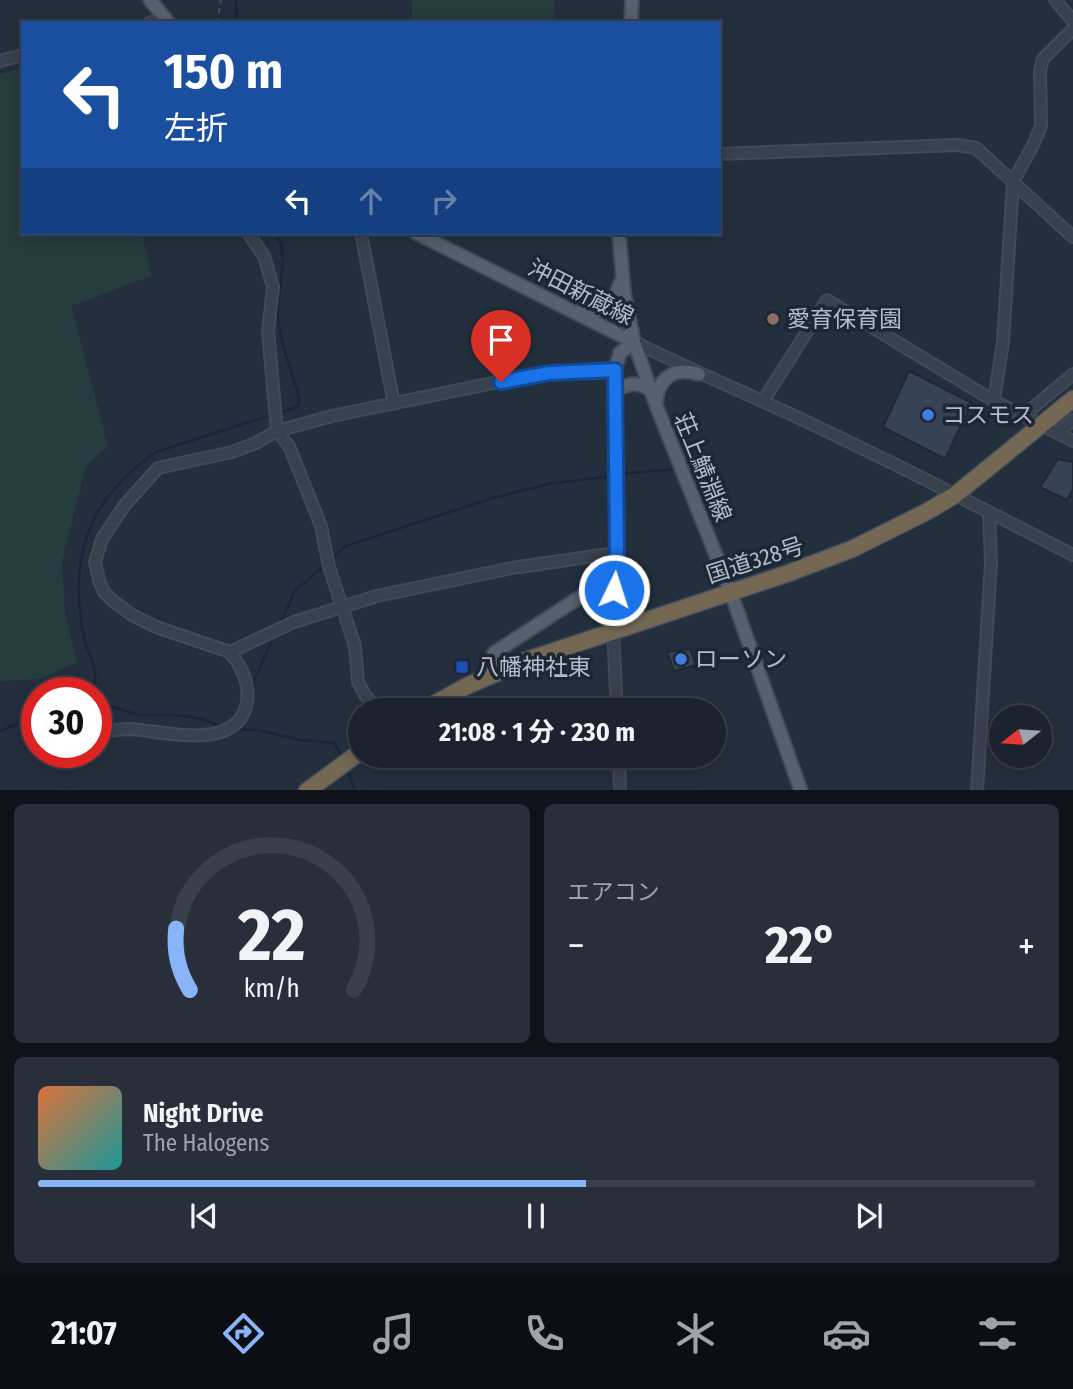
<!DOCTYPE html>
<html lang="ja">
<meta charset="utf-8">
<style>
body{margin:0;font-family:"Fira Sans Condensed","Noto Sans JP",sans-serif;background:#282f3a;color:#f1f3f6;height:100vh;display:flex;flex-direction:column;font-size:26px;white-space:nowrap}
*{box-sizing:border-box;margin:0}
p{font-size:23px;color:#a0a4aa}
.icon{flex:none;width:38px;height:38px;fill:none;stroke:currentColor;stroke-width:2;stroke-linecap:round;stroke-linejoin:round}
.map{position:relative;height:790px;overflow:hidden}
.sheet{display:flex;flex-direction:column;gap:14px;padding:14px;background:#0f1319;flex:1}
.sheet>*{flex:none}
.guide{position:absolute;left:21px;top:21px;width:700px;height:214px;border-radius:0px;box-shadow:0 4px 18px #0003,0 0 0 2px #39404a;background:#1a4fa0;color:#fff;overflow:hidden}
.needle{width:46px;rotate:253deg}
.fabs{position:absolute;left:989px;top:705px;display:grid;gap:14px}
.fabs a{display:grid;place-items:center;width:63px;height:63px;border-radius:50%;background:#1b232e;box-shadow:0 4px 18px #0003,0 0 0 2px #39404a;font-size:35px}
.speed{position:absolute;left:21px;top:677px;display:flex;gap:14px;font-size:35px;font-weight:700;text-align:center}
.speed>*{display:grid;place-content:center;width:91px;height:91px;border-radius:50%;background:#1b232e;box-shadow:0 4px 18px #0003,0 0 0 2px #39404a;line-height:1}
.speed .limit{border:10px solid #d22;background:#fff;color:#111}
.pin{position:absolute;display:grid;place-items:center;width:60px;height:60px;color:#fff;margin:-72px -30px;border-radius:50% 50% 50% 0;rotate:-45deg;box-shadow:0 0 7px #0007}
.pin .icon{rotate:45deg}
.me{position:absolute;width:77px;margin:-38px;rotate:4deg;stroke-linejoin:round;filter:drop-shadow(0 0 5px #0008)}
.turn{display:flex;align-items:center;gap:24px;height:147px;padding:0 28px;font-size:32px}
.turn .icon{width:91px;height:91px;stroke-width:2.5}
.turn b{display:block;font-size:49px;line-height:60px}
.lanes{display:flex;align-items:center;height:66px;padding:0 28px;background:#0003;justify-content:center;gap:35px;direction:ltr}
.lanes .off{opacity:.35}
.big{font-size:52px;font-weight:700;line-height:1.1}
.sheet .widget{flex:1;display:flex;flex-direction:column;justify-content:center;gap:10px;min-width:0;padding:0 24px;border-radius:10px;background:#282f3a}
.sheet .dial{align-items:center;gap:0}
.dial svg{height:182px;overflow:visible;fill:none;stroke:#39404a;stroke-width:7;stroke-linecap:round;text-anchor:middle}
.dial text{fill:#f1f3f6;stroke:none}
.song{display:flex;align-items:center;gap:21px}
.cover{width:84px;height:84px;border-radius:10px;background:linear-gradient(135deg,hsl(20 70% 55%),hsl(180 70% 35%))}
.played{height:7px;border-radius:4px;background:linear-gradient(90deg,#8ab4f8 55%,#39404a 55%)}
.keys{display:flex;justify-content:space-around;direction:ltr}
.heat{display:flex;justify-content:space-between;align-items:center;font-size:38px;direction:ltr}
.sheet .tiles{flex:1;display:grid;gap:14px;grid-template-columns:1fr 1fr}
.widget:last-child{grid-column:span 2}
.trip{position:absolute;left:348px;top:698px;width:378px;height:70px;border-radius:35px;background:#1b232e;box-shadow:0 4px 18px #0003,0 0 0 2px #39404a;font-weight:700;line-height:70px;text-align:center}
.tab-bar{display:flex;height:112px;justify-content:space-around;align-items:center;background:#0b0e12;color:#a0a4aa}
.tab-bar .icon{width:49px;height:49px}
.tab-bar .selected{color:#8ab4f8}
.tab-bar b{font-size:32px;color:#f1f3f6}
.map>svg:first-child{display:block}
.green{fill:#263c3f}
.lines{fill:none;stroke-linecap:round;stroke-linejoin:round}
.stream{stroke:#17263c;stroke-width:2.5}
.building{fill:#364354;stroke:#1f2835;stroke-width:2}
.minor-casing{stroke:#414a57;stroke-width:14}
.major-casing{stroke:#414a57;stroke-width:16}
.highway-casing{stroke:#434c59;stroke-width:19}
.path{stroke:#3f5557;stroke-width:2;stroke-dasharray:5 5;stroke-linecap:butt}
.minor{stroke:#38414e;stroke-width:10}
.major{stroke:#56606e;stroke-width:12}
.highway{stroke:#746855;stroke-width:16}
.route-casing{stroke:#114b97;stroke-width:18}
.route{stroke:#1a73e8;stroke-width:12}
.education-dot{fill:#8d6e63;stroke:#1d2633;stroke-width:2.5}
.shop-dot{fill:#3f7fe0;stroke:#1d2633;stroke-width:2.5}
.transit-dot{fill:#1a4fb4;stroke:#1d2633;stroke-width:2.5}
.labels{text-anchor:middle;stroke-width:7;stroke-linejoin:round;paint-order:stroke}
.street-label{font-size:23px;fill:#b4bcc9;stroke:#1d2633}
.poi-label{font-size:23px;fill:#b4bcc9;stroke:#1d2633;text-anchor:start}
</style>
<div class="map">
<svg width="1073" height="791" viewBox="0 0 1073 791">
<rect width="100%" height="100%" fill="#242f3e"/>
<!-- green -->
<g class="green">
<path d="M412 0H554L555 23H412Z"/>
<path d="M23 68V233H142L151 276 71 306 108 446 86 466 62 561 65 613 77 662 42 679 0 681V74Z"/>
</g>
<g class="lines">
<!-- stream -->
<g class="stream">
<path d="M236 0 237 23"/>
<path d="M275 233C290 253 279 284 278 307 277 337 291 369 299 397V404L294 408 278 413"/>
<path d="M620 474 676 469"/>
<path d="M331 559 346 546 493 498 549 484 610 476"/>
<path d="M280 624 295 591 326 564"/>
<path d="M251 687 274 636"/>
<path d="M89 693C104 669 88 661 84 638 68 557 87 500 156 452L271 415"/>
<path d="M96 702 139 715H176L202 719 222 727"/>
<path d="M235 729 257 730 301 740 334 743 342 756"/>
<path d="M0 732 37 713"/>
<path d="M347 769 355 791"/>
</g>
</g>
<!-- building -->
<g class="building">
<path d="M909 371 972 403 945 459 883 427Z"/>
<path d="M1058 459 1073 462V489L1067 500 1040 487Z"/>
<path d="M690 649 696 665 674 671 667 652Z"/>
</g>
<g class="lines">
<defs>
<g id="minor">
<path d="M1055 0 1073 21"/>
<path d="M149 23 165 18"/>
<path d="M0 61 23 55"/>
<path d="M719 154 957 145 976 148 1073 237"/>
<path d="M248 233 264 256 273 287 268 331 277 431 289 446 321 526 329 567 355 646 358 682 365 695 379 710"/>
<path d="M361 233 394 404"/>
<path d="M634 342C677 363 720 382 764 402 868 449 971 503 1073 555"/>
<path d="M763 401 827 300 994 401 1073 441"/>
<path d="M994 401 1003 342 1013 182 1033 145 1041 126 1040 71 1043 59 1073 29"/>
<path d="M1023 416 1073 374"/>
<path d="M1058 433 1073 420"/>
<path d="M615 569 613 632 617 710"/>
<path d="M230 652 294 622 377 596 512 568 616 553"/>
<path d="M96 733C107 732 118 729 128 729 163 730 238 754 247 702 250 683 241 666 230 652L156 627 132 615 113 601 104 592 99 580 95 562 102 539 124 506 158 468 232 452 256 443 277 431 332 416 527 376 571 371 615 370"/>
<path d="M619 756 620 791"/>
<path d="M977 791 991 563 989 512"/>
</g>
<g id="major">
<path d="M150 0 169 23"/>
<path d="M631 23 632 0"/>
<path d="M416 233 634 342 620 353 615 370 616 553 615 569 597 586 494 653 501 670"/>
<path d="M619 233 624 292 634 342 656 405 731 593 801 791"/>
<path d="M580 312C603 316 615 301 621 281"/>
<path d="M614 393C627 382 637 382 650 389"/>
<path d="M656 403C658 377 674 367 699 374"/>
</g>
<g id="highway">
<path d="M423 710 467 686 524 661 786 574 852 549 928 511 955 495 1073 399"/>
<path d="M307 791 360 752"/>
</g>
</defs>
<!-- minor casing -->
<use href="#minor" class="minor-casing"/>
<!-- major casing -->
<use href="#major" class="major-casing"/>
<!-- highway casing -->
<use href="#highway" class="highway-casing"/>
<!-- path -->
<path class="path" d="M217 23 221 0"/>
<!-- minor -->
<use href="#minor" class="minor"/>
<!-- major -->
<use href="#major" class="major"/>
<!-- highway -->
<use href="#highway" class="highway"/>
</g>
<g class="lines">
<defs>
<path id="route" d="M501 382 549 373 615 370 617 553 614 590"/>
</defs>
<!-- route casing -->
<use href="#route" class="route-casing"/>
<!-- route -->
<use href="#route" class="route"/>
</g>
<!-- markers -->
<circle class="education-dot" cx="773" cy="319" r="7"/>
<g class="shop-dot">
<circle cx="928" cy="415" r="7"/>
<circle cx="681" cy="659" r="7"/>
</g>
<rect class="transit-dot" x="455" y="660" width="14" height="14" rx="3.5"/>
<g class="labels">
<!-- street labels -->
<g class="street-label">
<text transform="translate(581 292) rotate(27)" y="8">沖田新蔵線</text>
<text transform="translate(703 467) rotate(68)" y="8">荘上鯖淵線</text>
<text transform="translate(755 560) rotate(-18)" y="8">国道328号</text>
</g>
<!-- poi labels -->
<g class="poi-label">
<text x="787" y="327">愛育保育園</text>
<text x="942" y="423">コスモス</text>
<text x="695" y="667">ローソン</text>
<text x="476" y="675">八幡神社東</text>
</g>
</g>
</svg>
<div class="fabs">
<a><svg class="needle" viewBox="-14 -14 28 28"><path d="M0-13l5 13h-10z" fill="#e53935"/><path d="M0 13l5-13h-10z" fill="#a0a4aa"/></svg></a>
</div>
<div class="speed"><div class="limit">30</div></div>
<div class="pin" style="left:501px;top:382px;background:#d93025"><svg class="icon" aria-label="arrive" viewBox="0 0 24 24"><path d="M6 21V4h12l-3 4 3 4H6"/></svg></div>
<svg class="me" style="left:614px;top:590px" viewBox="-20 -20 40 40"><circle r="17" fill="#1a73e8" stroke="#fff" stroke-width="3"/><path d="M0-11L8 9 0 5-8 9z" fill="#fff"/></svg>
<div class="trip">21:08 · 1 分 · 230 m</div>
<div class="guide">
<div class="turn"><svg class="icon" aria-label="left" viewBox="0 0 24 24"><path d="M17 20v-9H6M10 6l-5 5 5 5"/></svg><div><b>150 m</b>左折</div></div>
<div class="lanes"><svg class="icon" aria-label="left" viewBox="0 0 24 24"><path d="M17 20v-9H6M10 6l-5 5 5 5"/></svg><svg class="icon off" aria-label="ahead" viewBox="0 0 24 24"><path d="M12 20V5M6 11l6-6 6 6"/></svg><svg class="icon off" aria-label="right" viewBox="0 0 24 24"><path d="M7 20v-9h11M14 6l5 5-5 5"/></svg></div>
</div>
</div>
<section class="sheet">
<div class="tiles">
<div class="widget dial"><svg viewBox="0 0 100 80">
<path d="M14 69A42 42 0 1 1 86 69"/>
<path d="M14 69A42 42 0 0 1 8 42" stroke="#8ab4f8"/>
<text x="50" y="56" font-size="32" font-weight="700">22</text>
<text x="50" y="72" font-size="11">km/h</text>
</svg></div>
<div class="widget"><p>エアコン</p>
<div class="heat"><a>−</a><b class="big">22°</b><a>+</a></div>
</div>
<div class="widget">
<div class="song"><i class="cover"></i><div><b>Night Drive</b><p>The Halogens</p></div></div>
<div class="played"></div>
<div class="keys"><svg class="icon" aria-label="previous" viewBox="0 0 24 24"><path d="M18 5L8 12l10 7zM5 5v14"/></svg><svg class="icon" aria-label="pause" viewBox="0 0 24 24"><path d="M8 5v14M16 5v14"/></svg><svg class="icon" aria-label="next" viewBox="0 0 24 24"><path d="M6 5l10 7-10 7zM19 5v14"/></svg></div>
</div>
</div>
</section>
<nav class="tab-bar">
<b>21:07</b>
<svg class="icon selected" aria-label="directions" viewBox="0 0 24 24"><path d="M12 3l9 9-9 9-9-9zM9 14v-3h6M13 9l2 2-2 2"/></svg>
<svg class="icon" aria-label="music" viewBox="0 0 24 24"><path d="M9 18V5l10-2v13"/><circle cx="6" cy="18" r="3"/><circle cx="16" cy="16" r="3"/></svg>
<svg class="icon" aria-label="phone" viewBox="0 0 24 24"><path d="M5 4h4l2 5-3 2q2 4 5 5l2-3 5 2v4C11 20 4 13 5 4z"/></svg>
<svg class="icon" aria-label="climate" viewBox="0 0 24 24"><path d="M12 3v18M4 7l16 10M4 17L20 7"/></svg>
<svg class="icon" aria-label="car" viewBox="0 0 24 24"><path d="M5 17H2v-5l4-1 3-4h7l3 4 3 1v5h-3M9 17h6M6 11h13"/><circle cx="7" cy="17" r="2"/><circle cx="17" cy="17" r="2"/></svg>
<svg class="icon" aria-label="filters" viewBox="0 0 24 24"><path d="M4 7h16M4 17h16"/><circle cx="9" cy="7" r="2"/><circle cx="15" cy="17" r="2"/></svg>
</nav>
